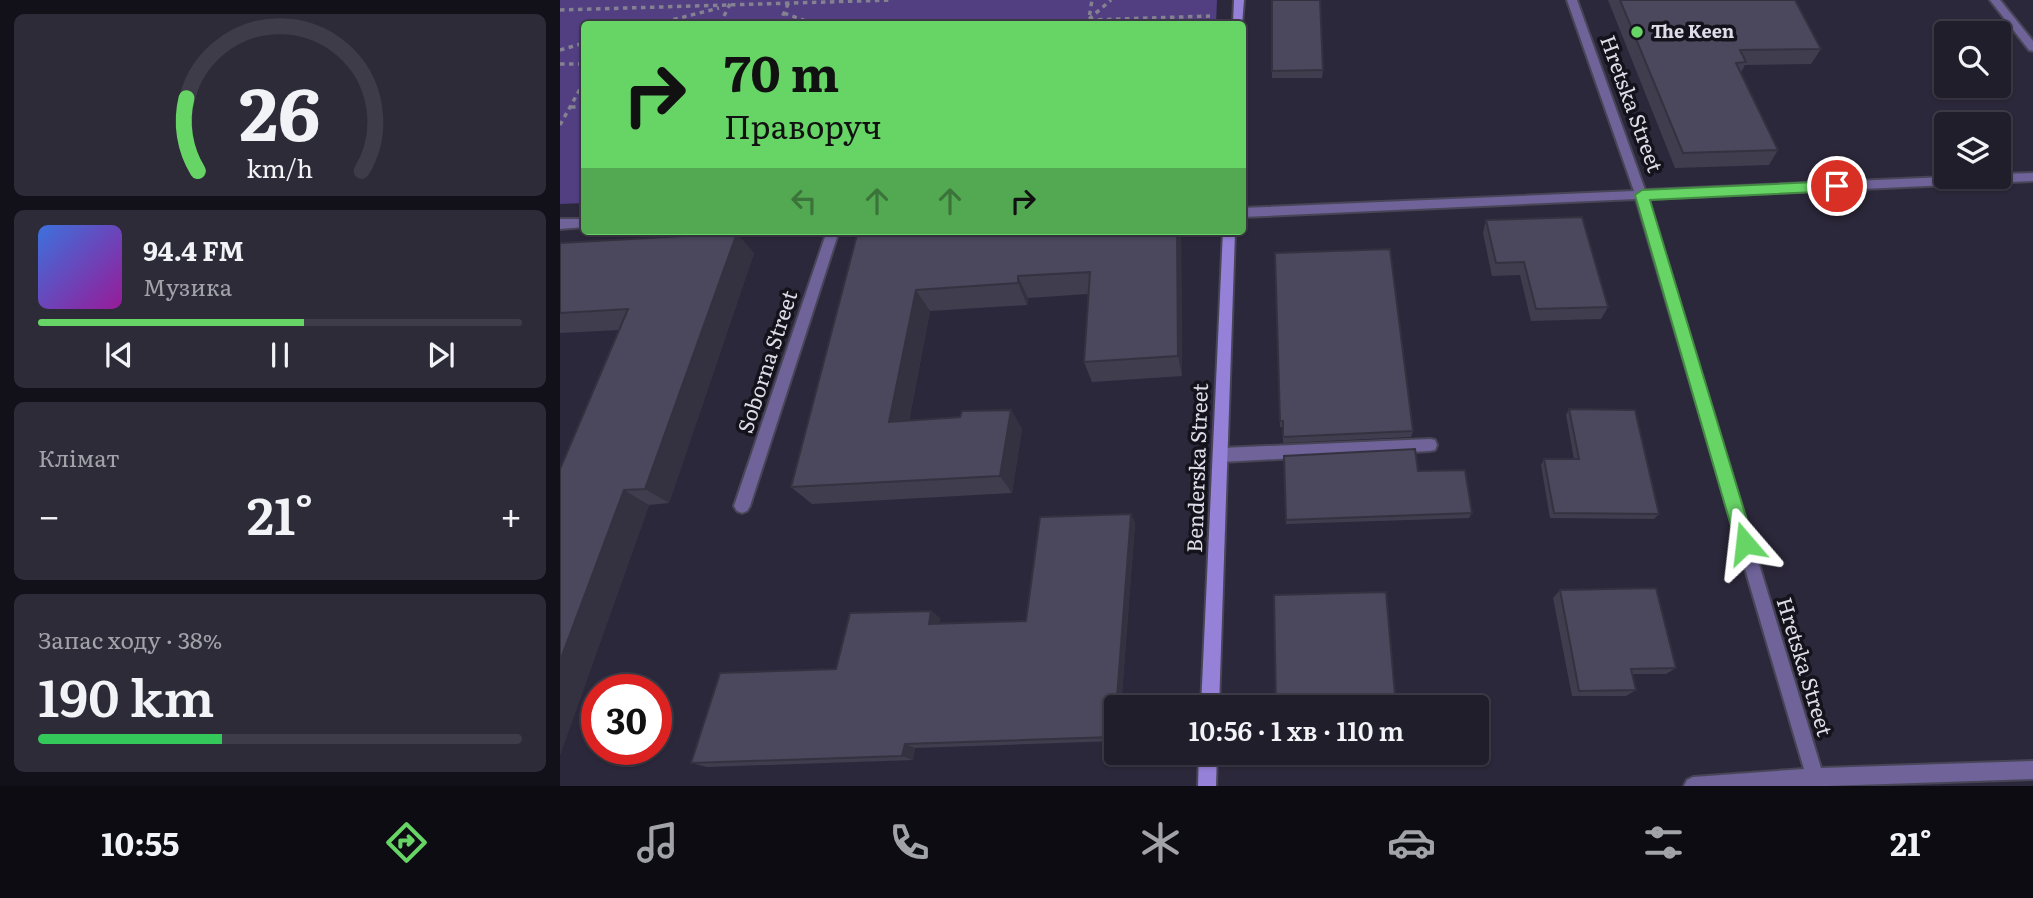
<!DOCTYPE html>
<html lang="uk">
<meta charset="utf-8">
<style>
body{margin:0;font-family:Literata,serif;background:#2d2b38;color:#f1f3f6;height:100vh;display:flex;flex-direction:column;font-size:26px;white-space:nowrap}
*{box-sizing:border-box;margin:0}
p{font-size:23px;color:#a2a2a9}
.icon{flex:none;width:38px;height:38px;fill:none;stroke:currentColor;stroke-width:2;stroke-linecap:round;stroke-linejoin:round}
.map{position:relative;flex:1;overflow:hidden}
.sheet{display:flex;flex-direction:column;gap:14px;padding:14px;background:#121018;width:560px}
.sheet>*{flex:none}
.top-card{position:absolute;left:21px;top:21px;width:665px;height:214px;border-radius:7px;box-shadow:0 2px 5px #0004,0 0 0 2px #3e3c48;background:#67d466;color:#111;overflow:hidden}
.controls{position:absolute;left:1374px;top:21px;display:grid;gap:14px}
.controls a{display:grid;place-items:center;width:77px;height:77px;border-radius:7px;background:#211e2c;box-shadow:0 2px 5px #0004,0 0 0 2px #3e3c48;font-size:35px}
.speed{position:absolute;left:21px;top:674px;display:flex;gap:14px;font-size:35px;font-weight:700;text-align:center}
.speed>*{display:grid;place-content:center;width:91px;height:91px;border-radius:50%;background:#211e2c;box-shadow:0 2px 5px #0004,0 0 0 2px #3e3c48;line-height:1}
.speed .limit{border:10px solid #d22;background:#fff;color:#111}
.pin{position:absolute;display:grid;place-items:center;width:60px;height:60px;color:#fff;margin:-30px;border:4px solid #fff;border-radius:50%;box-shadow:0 2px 7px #0007}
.me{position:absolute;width:77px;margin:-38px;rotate:343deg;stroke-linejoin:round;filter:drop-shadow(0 0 5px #0008)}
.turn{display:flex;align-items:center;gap:24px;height:147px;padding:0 28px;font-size:32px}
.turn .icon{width:91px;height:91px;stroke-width:2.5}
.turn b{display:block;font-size:49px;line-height:60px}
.lanes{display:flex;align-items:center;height:66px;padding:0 28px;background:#0003;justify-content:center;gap:35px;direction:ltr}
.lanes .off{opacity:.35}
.big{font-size:52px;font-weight:600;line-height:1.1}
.sheet .card{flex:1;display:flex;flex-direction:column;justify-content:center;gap:10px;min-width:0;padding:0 24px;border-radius:10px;background:#2d2b38}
.sheet .dial{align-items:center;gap:0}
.dial svg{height:182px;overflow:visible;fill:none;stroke:#3e3c48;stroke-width:7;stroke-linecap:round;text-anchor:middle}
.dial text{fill:#f1f3f6;stroke:none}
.song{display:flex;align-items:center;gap:21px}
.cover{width:84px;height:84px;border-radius:10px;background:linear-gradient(135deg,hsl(220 70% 55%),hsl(300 70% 35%))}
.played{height:7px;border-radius:4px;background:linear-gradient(90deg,#67d466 55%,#3e3c48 55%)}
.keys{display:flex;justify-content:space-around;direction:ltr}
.heat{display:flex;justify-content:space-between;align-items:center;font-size:38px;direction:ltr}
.charge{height:10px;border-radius:5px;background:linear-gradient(90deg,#34c759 38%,#3e3c48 0)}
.trip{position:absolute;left:544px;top:695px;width:385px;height:70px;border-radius:7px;background:#211e2c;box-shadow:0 2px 5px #0004,0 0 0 2px #3e3c48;font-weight:600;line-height:70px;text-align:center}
.dock{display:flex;height:112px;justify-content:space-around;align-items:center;background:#0d0c12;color:#a2a2a9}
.dock .icon{width:49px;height:49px}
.dock .active{color:#67d466}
.dock b{font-size:32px;color:#f1f3f6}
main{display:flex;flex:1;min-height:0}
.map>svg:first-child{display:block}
.green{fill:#513f82}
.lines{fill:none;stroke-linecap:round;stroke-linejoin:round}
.lane-casing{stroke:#484557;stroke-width:4}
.street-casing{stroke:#484557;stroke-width:4}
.secondary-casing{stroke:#484557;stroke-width:4}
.path{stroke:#848191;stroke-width:3.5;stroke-dasharray:4.5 4.5;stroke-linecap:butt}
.lane{fill:#6f6399;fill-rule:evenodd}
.street{fill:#6f6399;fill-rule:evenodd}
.secondary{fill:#9581d8;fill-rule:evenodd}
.wall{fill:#403d4f}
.shaded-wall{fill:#343240}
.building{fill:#4b475c;stroke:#343240;stroke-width:2}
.route{fill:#67d466;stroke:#438a42;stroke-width:2}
.poi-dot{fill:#67d466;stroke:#14121b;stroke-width:2.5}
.labels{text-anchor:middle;stroke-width:7;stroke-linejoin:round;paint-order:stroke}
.far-poi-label{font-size:18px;font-weight:bold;fill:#dedce8;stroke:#14121b;text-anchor:start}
.street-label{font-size:21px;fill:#dedce8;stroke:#14121b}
</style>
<main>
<section class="sheet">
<div class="card dial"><svg viewBox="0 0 100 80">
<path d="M14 69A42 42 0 1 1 86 69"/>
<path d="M14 69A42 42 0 0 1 9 37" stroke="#67d466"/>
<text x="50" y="56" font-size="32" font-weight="700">26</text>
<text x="50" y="72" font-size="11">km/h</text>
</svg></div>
<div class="card">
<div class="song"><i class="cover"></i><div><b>94.4 FM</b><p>Музика</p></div></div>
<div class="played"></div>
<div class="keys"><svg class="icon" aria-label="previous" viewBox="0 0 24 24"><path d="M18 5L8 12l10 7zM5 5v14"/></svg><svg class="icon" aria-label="pause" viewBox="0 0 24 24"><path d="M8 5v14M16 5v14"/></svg><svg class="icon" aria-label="next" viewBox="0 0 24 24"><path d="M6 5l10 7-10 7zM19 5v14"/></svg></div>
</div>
<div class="card"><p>Клімат</p>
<div class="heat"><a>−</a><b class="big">21°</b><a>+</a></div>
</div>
<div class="card"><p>Запас ходу · 38%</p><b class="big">190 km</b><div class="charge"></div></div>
</section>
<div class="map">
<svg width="1473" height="786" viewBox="0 0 1473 786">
<rect width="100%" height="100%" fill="#2c283b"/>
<!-- green -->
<path class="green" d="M0 0H657L656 24H24V203L0 204Z"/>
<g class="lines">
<defs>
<g id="lane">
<path d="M267 231H279L190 506 187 511 182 513 177 511 174 506Z"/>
<path d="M870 439 875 440 877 445 875 450 870 451 662 462 657 460 655 455 657 450 662 448Z"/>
</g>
<g id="street">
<path d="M1007 0H1017L1085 190 1386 177H1438V174L1473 173V181L1088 199 1261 768 1473 761V779L1267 786H1124L1127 780 1133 777 1244 769 1076 199 682 217V208L1074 191Z"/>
<path d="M1430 0H1440L1473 41V51L1469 50Z"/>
<path d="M0 219H24V227L0 229Z"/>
</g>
<g id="secondary">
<path d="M674 0H684L682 25 673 24Z"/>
<path d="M663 231H675L659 707H641Z"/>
<path d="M639 752H657L656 786H638Z"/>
</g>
</defs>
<!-- lane casing -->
<use href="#lane" class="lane-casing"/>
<!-- street casing -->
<use href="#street" class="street-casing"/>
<!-- secondary casing -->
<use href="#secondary" class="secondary-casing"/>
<!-- path -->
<g class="path">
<path d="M0 10 333 0"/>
<path d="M224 13 254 24"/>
<path d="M529 19 551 0"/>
<path d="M529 20 650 16"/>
<path d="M96 24 159 8"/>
<path d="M160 24 172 0"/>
<path d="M219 24 230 0"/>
<path d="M528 24 532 0"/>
<path d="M0 50 24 43"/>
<path d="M0 64H24"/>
<path d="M11 107H24"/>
<path d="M0 125 24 82"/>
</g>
<!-- lane -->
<use href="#lane" class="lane"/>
<!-- street -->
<use href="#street" class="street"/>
<!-- secondary -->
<use href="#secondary" class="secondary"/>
</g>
<!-- wall -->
<g class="wall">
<path d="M712 0 763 70 762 78H712Z"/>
<path d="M1048 0H1235L1261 49 1251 64 1185 65 1181 72 1218 150 1209 165 1115 168Z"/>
<path d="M926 220 1048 307 1041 319 971 321 960 275 932 276 923 233Z"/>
<path d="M298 231H621L622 376 532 382 524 362 528 294 468 298 467 305 370 311 349 421 400 417 451 410 462 429 452 493 252 504 231 487Z"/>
<path d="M0 243 194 253 109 503 89 505 0 755V469L59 330 0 333Z"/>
<path d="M715 253 853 431 851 437 723 443V427H720Z"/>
<path d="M1009 409 1099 514 1094 519 990 518 981 465 984 459H1014L1006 415Z"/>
<path d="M724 456 858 471 912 513 909 518 726 524Z"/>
<path d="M571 514 575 523 561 707H556V741L355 748 353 760 147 767 131 763 276 669 371 611 380 618 379 623 466 621Z"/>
<path d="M1000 590 1116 668 1106 674H1072L1076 690 1066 696H1012L993 598Z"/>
</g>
<!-- shaded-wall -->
<g class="shaded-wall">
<path d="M617 231H621V234L622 376 618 356Z"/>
<path d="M177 233 194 253 109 503 85 489Z"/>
<path d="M458 276 468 298 467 305 458 283Z"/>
<path d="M356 290 370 311 345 440 329 422Z"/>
<path d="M451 410 462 429 452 493 440 476Z"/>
<path d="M64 490 89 505 0 755V661Z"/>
<path d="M571 514 575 523 561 707H556V739L554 737Z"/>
<path d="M371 611 380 618 378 630 369 624Z"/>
<path d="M345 744 355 748 353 760 342 756Z"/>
</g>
<!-- building -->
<g class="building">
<path d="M712 0H760L763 70 712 71Z"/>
<path d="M1060 0H1235L1261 49 1180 50 1186 62 1176 63 1218 150 1123 153Z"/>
<path d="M1022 217 1048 307 976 309 964 262 936 263 926 220Z"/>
<path d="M298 231H617L618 356 524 362 530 272 458 276V283L356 290 329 422 400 417 402 411 451 410 440 476 231 487Z"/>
<path d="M177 233 85 489 64 490 0 661V469L68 309 0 313V243Z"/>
<path d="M830 249 853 431 723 437V421H720L715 253Z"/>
<path d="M1009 409 1075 410 1099 514 994 513 984 459H1019Z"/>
<path d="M855 449 858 471 905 470 912 513 726 520 724 456Z"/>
<path d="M571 514 554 737 345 744 342 756 131 763 160 673 276 669 290 613 371 611 369 624 466 621 480 517Z"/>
<path d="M1096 588 1116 668 1071 669 1076 690 1019 691 1000 590Z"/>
<path d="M826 592 836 707H716L714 595Z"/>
</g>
<!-- route -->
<path class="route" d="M1277 181 1284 186 1277 191 1090 200 1194 543 1192 549 1185 552 1179 549 1176 543 1075 195 1082 190Z"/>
<!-- markers -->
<circle class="poi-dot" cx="1077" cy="32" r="7"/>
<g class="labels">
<!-- far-poi labels -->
<g class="far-poi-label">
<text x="1091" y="38">The Keen</text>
</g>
<!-- street labels -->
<g class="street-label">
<text transform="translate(1071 104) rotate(70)" y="7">Hretska Street</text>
<text transform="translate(208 362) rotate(-72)" y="7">Soborna Street</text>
<text transform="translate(638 468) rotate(-88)" y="7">Benderska Street</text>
<text transform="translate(1244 667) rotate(73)" y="7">Hretska Street</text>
</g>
</g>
</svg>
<div class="controls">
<a><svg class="icon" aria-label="search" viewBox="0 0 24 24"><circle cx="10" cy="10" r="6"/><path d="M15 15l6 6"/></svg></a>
<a><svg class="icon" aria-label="layers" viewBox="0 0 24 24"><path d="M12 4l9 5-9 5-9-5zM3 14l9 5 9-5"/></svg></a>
</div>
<div class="speed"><div class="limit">30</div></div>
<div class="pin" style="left:1277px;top:186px;background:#d93025"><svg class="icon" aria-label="arrive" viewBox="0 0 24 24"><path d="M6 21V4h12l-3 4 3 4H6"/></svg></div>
<svg class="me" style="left:1185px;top:543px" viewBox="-20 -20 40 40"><path d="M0-17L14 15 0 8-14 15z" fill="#67d466" stroke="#fff" stroke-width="4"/></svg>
<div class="trip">10:56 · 1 хв · 110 m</div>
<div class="top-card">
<div class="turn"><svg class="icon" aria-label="right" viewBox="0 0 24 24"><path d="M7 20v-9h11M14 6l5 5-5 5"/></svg><div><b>70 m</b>Праворуч</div></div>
<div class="lanes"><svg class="icon off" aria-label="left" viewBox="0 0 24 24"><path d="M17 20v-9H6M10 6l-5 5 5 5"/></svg><svg class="icon off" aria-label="ahead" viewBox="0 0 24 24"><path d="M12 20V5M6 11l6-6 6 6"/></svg><svg class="icon off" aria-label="ahead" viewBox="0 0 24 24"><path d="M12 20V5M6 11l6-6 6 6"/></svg><svg class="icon" aria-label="right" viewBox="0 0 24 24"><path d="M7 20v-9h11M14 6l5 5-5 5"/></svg></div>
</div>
</div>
</main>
<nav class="dock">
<b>10:55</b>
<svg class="icon active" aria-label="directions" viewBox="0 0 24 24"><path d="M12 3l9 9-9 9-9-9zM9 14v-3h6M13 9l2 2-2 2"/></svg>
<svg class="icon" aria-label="music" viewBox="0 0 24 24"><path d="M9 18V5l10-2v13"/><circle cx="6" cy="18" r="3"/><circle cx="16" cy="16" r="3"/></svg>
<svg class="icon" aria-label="phone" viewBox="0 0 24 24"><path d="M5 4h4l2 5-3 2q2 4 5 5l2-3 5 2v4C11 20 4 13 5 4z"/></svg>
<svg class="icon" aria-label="climate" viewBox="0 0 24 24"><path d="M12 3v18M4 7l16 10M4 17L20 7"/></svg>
<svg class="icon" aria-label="car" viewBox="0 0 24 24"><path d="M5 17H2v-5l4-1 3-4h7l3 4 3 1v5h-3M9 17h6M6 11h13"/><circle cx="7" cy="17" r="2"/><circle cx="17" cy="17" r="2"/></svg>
<svg class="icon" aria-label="filters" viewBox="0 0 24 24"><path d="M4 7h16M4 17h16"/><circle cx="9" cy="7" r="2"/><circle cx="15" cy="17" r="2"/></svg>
<b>21°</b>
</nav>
